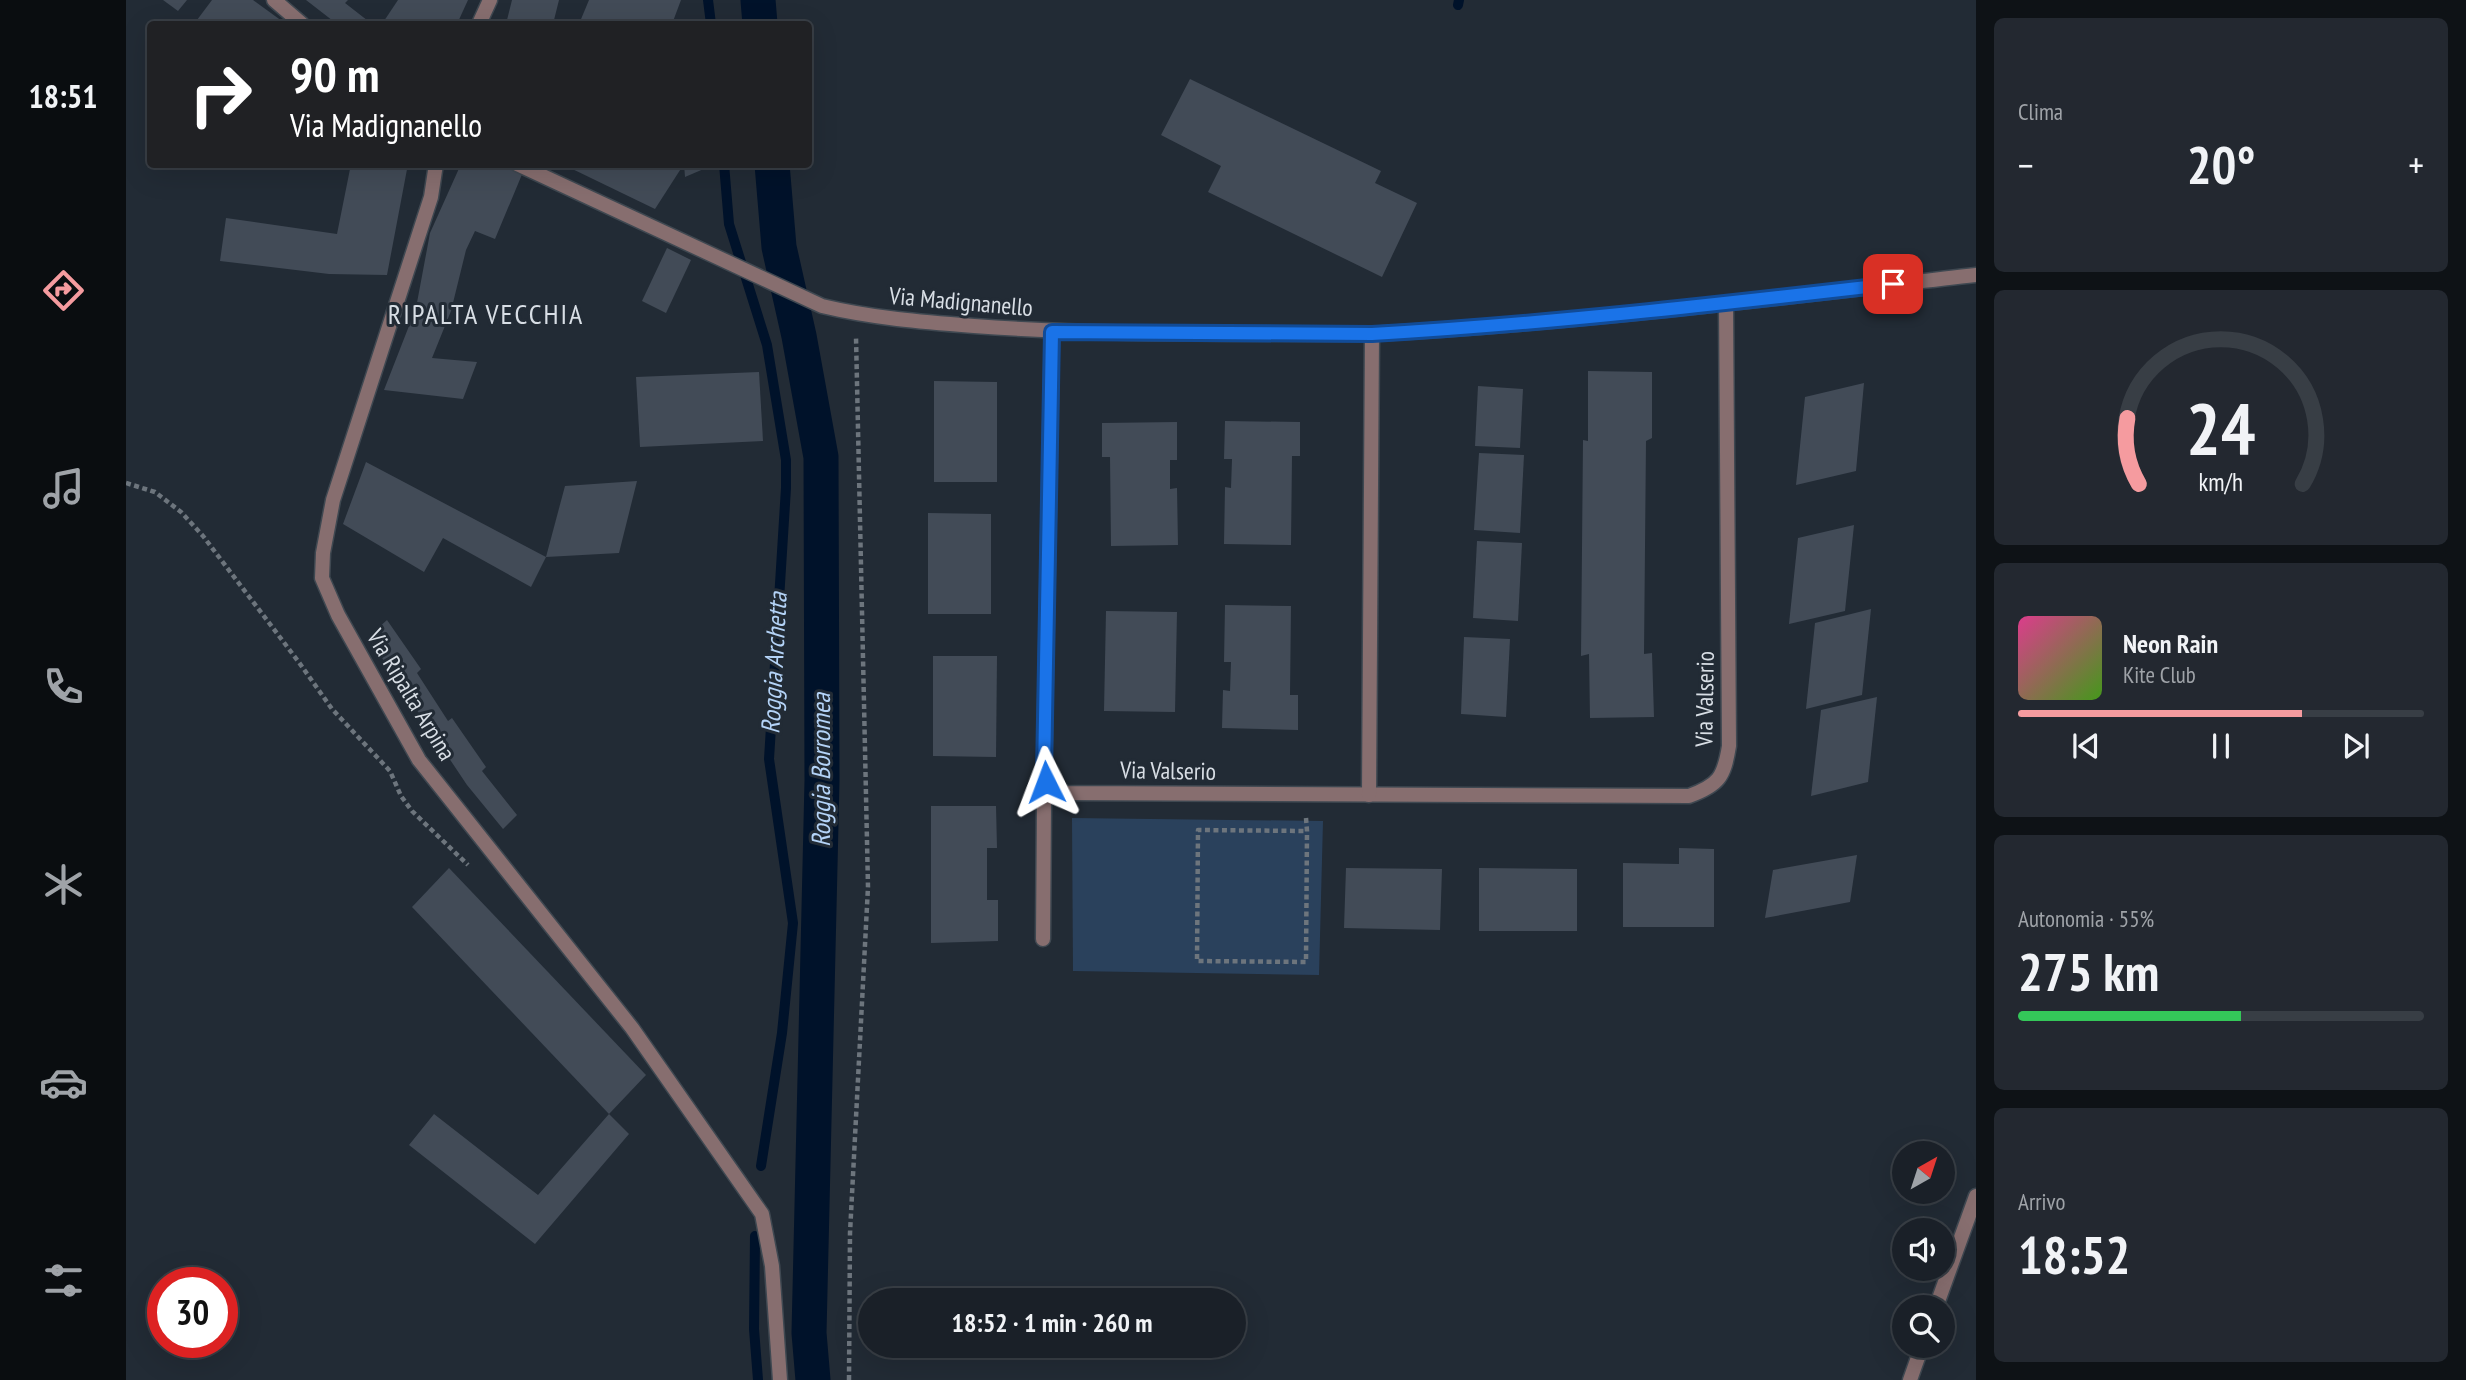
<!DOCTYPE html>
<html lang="it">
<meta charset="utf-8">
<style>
body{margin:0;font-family:"PT Sans Narrow",sans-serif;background:#232830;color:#f1f3f6;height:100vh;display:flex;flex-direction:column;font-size:26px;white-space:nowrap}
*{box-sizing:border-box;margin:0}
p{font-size:23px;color:#9fa3a8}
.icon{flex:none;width:38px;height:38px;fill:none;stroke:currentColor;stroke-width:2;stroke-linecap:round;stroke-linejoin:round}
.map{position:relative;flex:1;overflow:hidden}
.details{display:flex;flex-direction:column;gap:18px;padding:18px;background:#0e1216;width:490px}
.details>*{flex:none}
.banner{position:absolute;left:21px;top:21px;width:665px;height:147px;border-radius:7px;box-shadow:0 7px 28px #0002,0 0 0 2px #383e45;background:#202124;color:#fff;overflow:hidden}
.needle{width:46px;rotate:39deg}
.fabs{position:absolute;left:1766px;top:1141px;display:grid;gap:14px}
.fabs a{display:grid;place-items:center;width:63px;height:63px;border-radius:50%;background:#1a2028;box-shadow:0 7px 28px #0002,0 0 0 2px #383e45;font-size:35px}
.speed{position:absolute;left:21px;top:1267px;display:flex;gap:14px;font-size:35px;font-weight:700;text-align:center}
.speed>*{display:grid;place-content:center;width:91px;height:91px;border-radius:50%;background:#1a2028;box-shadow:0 7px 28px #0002,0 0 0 2px #383e45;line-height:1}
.speed .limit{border:10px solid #d22;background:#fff;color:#111}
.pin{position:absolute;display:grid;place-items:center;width:60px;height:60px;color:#fff;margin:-30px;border-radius:14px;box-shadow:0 4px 10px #0006}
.me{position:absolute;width:77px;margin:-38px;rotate:357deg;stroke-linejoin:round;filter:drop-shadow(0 0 5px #0008)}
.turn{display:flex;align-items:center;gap:24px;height:147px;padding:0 28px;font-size:32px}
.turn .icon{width:91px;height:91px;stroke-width:2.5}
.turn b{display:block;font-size:49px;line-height:60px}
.big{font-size:52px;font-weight:600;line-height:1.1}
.details .card{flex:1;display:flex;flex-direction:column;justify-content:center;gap:10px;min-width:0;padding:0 24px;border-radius:10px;background:#232830}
.details .dial{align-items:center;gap:0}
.dial svg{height:182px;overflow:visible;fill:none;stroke:#383e45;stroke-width:7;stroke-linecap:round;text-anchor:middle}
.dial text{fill:#f1f3f6;stroke:none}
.song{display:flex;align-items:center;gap:21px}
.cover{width:84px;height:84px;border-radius:10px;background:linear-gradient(135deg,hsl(330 70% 55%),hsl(100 70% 35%))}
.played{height:7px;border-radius:4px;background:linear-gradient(90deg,#f59b9f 70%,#383e45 70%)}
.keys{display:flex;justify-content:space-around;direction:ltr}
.heat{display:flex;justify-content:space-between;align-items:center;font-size:38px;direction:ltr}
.charge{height:10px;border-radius:5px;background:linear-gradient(90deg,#34c759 55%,#383e45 0)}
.trip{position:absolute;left:732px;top:1288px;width:388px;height:70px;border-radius:35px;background:#1a2028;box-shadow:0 7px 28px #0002,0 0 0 2px #383e45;font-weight:600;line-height:70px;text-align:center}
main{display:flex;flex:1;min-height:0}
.tabs{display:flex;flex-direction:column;width:126px;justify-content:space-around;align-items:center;background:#0a0d10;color:#9fa3a8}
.tabs .icon{width:49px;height:49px}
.tabs .active{color:#f59b9f}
.tabs b{font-size:32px;color:#f1f3f6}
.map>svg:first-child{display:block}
.green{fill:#2a415c}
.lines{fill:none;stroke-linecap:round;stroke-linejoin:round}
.stream{stroke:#00122a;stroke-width:10}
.canal{stroke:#00122a;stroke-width:35}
.building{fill:#424b57}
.minor-casing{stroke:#3f4851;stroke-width:17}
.tertiary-casing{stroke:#3f4851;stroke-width:17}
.path{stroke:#6d757d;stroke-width:4.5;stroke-dasharray:5 3.5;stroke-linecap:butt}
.minor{stroke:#876e6f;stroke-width:14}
.tertiary{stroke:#876e6f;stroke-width:14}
.route-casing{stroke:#114b97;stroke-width:18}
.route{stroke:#1a73e8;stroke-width:12}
.labels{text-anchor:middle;stroke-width:6;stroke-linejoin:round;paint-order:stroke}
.street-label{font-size:24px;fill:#d8dee5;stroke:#222b35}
.water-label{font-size:26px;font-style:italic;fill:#b4d3f7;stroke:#222b35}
.quarter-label{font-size:28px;letter-spacing:2px;fill:#d8dee5;stroke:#222b35}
</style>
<main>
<nav class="tabs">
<b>18:51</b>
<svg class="icon active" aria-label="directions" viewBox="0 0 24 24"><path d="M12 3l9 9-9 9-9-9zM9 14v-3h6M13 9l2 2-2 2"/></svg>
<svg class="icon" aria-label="music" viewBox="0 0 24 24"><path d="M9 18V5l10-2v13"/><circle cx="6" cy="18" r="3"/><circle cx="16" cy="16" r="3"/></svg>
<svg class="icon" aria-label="phone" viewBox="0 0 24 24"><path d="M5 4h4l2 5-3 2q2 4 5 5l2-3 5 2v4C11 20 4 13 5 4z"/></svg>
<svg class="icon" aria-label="climate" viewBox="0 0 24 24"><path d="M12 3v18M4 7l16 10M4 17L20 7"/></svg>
<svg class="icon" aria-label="car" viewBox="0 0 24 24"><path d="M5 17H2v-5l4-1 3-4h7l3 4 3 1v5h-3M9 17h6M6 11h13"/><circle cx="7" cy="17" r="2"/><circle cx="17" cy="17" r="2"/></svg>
<svg class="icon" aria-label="filters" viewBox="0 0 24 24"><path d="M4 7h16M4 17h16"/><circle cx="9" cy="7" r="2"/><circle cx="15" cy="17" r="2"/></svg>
</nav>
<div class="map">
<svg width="1850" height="1380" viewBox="0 0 1850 1380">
<rect width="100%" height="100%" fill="#222b35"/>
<!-- green -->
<path class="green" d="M946 818 1197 821 1193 975 947 971Z"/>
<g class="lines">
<!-- stream -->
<g class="stream">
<path d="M582 0 585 24"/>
<path d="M1332 5 1333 0"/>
<path d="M598 164 603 224 641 345 660 460V488L643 759 667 923 656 1033 635 1166"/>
<path d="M629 1236 628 1329 632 1380"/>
</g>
<!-- canal -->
<g class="canal">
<path d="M632 0 634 24"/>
<path d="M646 164 653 247 673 336 695 457 696 781 683 1333 687 1380"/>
</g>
</g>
<!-- building -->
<g class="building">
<path d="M37 0H61L52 11Z"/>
<path d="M86 0H127L160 24H68Z"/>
<path d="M180 0H222L219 3 246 24H211Z"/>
<path d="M272 0H342L331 24H256Z"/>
<path d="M386 0H433L427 24H380Z"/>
<path d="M463 0H555L546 24H453Z"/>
<path d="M1064 79 1255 171 1249 183 1291 203 1256 277 1082 192 1095 166 1035 135Z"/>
<path d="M225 164H282L261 275 203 274 94 261 100 218 211 234Z"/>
<path d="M335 164H381L397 172 369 239 349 231 340 250 325 311 306 358 351 362 337 399 258 390 290 308 304 233Z"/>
<path d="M436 164H551L556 167 529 209Z"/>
<path d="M558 164H580V168L559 177Z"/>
<path d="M541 248 565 260 540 313 516 301Z"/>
<path d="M1462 371 1526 372V438L1520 441 1518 654 1526 653 1528 717 1464 718 1463 654 1455 656 1457 440 1462 441Z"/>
<path d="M633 372 637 441 514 447 510 377Z"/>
<path d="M808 381 871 382V482H808Z"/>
<path d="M1738 383 1730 471 1670 485 1679 397Z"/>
<path d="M1352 386 1397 389 1394 448 1349 446Z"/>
<path d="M1099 421 1174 422V456H1166L1165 545 1098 544 1099 487 1105 488 1106 459H1098Z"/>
<path d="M1051 422V460H1044V489L1051 488 1052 545 985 546 984 457H976V423Z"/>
<path d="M1353 453 1398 455 1394 533 1348 530Z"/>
<path d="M240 462 420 557 405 587 317 538 298 572 217 524Z"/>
<path d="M511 481 493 553 420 557 439 486Z"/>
<path d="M802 513 865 514V614H802Z"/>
<path d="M1728 525 1719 611 1663 624 1672 538Z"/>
<path d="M1351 541 1396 543 1392 621 1347 618Z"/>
<path d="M1099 605 1165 606 1164 695H1172V730L1096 728 1097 690 1104 691 1105 662H1098Z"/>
<path d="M1745 609 1736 695 1680 709 1689 623Z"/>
<path d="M980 611 1051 612 1049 712 978 711Z"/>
<path d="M261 620 295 669 291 673 322 721 326 718 360 767 356 771 391 815 377 829 341 785 242 637Z"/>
<path d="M1338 637 1384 639 1380 717 1335 714Z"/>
<path d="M807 656H871L870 757 807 756Z"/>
<path d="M1751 697 1742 782 1685 796 1695 710Z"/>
<path d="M805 806H870L871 848H861V900H872V941L805 943Z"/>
<path d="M1553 848 1588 849V927H1497V863L1553 864Z"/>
<path d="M1731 855 1724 902 1639 918 1647 870Z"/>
<path d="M323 868 520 1075 483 1114 286 907Z"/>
<path d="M1220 868 1316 869 1314 930 1218 928Z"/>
<path d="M1353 868 1451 869V931H1353Z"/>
<path d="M308 1114 412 1195 483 1114 503 1134 409 1244 283 1145Z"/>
</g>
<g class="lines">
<defs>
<g id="minor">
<path d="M353 24 364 0"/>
<path d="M926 332 918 774C921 786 929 792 941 793L1563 796C1593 785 1598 777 1603 746L1600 303"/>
<path d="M1243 795 1246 334"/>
<path d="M917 939 918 803 926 788"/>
<path d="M1810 1307 1850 1196"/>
<path d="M1784 1380 1796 1346"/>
</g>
<g id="tertiary">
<path d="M148 0 176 24"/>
<path d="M310 164 305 197 207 500 197 553 196 578 212 615 293 760 506 1028 636 1214 646 1266 654 1380"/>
<path d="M391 164 696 306C746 318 796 322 848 326 980 336 1113 333 1246 334 1448 323 1649 298 1850 275"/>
</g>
</defs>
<!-- minor casing -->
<use href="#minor" class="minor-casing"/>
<!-- tertiary casing -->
<use href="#tertiary" class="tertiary-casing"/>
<!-- path -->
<g class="path">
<path d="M0 483 29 492 55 512 77 536 172 661 206 709 264 771 275 796 286 811 342 865"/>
<path d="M1180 818 1181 831 1180 962 1071 961 1072 830 1181 831"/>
<path d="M723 1380 724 1233 742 887 730 337"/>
</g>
<!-- minor -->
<use href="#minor" class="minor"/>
<!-- tertiary -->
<use href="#tertiary" class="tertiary"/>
</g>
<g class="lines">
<defs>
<path id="route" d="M920 782 918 774 926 332 1246 334C1420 324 1594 304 1767 284"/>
</defs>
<!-- route casing -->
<use href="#route" class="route-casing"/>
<!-- route -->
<use href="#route" class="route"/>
</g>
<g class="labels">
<!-- street labels -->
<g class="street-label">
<text transform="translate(835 302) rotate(5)" y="8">Via Madignanello</text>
<text transform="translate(285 695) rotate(59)" y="8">Via Ripalta Arpina</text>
<text transform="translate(1579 699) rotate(-89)" y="8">Via Valserio</text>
<text transform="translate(1042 771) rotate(1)" y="8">Via Valserio</text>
</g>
<!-- water labels -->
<g class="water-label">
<text transform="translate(648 663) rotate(-87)" y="9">Roggia Archetta</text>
<text transform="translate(695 770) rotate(-90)" y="9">Roggia Borromea</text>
</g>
<!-- quarter labels -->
<g class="quarter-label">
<text x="360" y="324">RIPALTA VECCHIA</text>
</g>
</g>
</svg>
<div class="fabs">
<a><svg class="needle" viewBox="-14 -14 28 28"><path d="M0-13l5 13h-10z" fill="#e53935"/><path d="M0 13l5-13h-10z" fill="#9fa3a8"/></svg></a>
<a><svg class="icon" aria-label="sound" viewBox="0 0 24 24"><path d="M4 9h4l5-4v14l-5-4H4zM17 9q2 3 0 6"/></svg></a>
<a><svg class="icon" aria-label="search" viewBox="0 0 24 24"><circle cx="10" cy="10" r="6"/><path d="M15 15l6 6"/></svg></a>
</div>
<div class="speed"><div class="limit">30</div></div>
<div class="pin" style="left:1767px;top:284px;background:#d93025"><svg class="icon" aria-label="arrive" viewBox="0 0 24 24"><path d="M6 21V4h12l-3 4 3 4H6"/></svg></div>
<svg class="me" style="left:920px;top:782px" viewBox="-20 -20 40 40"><path d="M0-17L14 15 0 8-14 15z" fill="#1a73e8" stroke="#fff" stroke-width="4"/></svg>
<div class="trip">18:52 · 1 min · 260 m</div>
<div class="banner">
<div class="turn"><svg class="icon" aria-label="right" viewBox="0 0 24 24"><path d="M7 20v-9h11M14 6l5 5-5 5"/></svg><div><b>90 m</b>Via Madignanello</div></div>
</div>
</div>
<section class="details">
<div class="card"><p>Clima</p>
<div class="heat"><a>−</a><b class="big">20°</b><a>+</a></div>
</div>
<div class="card dial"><svg viewBox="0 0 100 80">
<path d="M14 69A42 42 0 1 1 86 69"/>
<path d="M14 69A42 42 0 0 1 9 40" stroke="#f59b9f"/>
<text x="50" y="56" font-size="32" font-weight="700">24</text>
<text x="50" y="72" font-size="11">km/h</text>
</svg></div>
<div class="card">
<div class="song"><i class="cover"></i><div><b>Neon Rain</b><p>Kite Club</p></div></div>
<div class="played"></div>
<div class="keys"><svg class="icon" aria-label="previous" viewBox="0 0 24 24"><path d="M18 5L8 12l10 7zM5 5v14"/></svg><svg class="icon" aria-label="pause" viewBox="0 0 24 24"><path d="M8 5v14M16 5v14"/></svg><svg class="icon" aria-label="next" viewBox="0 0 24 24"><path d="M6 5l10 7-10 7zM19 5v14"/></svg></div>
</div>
<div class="card"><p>Autonomia · 55%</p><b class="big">275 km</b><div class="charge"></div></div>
<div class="card"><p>Arrivo</p><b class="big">18:52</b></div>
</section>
</main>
